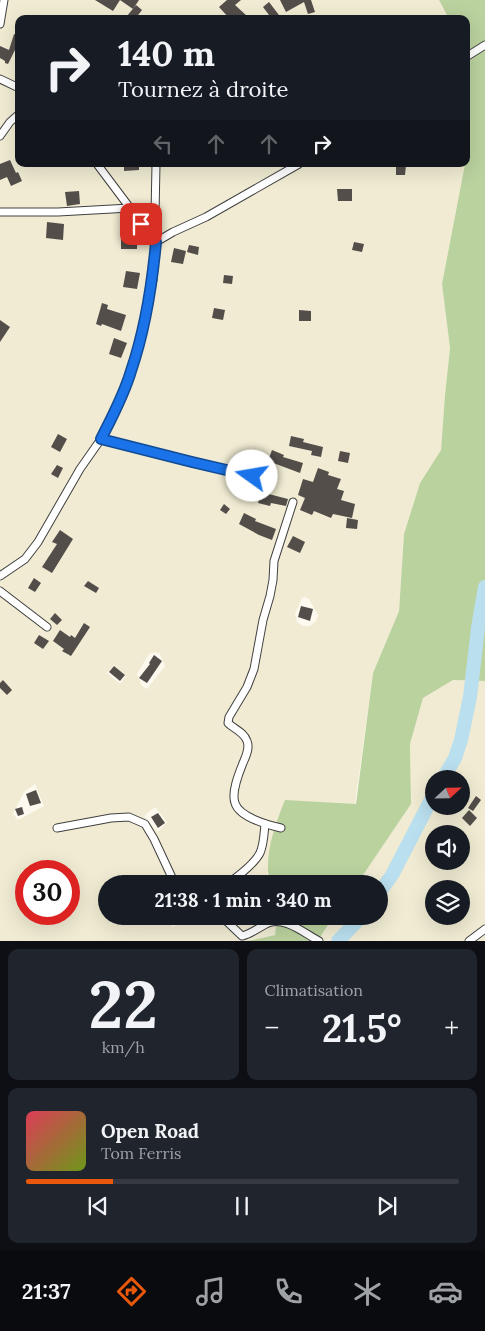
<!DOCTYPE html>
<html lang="fr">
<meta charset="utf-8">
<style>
body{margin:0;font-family:Lora,serif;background:#20242c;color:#f1f3f6;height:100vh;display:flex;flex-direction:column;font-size:19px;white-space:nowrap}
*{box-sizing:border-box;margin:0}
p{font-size:16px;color:#9ea1a6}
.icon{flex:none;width:28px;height:28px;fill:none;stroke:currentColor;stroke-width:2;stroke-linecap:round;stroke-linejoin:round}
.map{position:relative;height:941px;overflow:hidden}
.side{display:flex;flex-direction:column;gap:8px;padding:8px;background:#0d0f14;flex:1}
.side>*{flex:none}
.guide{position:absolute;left:15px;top:15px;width:455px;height:152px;border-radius:10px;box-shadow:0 5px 20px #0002;background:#171b24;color:#f1f3f6;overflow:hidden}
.needle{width:32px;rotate:68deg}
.controls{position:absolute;left:425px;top:770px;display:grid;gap:10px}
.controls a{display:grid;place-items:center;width:45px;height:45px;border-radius:50%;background:#171b24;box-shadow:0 5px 20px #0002;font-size:25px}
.speed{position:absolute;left:15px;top:860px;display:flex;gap:10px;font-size:25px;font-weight:700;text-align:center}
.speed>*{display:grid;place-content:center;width:65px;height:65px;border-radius:50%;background:#171b24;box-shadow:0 5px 20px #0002;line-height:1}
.speed .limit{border:8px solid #d22;background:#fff;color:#111}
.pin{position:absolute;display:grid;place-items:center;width:42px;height:42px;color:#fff;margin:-21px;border-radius:10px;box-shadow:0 2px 8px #0006}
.me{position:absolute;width:55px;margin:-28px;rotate:283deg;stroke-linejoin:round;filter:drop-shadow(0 0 4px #0008)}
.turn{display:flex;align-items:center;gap:18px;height:105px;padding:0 20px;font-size:22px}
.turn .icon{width:65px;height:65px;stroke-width:2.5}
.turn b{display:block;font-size:35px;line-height:42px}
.lanes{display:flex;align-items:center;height:48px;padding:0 20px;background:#0003;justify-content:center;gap:25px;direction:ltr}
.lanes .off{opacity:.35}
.big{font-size:38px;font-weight:700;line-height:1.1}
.side .widget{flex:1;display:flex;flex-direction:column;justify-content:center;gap:8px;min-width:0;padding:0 18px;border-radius:10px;background:#20242c}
.side .dial{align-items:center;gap:0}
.dial b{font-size:65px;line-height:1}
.song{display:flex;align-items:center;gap:15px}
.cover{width:60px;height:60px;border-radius:8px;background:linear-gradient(135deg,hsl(350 70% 55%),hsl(80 70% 35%))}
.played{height:5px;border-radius:2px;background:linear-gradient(90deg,#ea580c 20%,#363941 20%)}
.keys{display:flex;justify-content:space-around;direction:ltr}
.heat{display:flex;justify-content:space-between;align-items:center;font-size:28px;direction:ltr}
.side .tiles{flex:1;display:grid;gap:8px;grid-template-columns:1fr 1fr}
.widget:last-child{grid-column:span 2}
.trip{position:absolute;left:98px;top:875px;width:290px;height:50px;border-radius:25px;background:#171b24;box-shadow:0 5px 20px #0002;font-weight:700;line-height:50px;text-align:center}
.tab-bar{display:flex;height:80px;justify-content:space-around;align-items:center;background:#090b0e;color:#9ea1a6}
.tab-bar .icon{width:35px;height:35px}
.tab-bar .current{color:#ea580c}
.tab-bar b{font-size:22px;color:#f1f3f6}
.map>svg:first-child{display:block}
.farmland{fill:#f0ebd2;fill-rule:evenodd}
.forest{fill:#bad29e}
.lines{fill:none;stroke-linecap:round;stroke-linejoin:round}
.river{stroke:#badfee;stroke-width:14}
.building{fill:#544e4b}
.street-casing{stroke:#404040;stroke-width:9}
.street{stroke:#fff;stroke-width:7}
.route-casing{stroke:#114b97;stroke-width:12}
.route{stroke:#1a73e8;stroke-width:9}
</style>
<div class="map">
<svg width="485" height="941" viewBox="0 0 485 941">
<rect width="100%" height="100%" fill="#fdf9ef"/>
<!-- farmland -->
<g class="farmland">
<path d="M0 0H439L449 19H19V164H465L442 284 450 348 445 395 441 450 420 483 404 534 399 611 373 673 355 804 267 873 270 884H106V916H145L149 922 158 916 173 927 189 918V916H277L275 935 248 941H0ZM305 597 309 599 318 615 316 621 310 626H303L297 622 295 614 302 598ZM155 652 160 654 165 666 147 689 142 686 137 674 149 654ZM114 665 126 676 120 684 107 673ZM35 784 44 806 18 820 13 814 24 792ZM155 807 167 822 158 832 144 816ZM26 871H69V914H26Z"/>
<path d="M466 69 470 117 466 153Z"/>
<path d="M453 680 484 681 485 680V941H318L324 931 334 916H379V884H357L411 804 410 744 423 698ZM434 779H461V806H434ZM434 834H461V861H434ZM434 889H461V916H434Z"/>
</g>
<!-- forest -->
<g class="forest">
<path d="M439 0H485V681L453 680 423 698 410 744 411 804 357 884H270C263 857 275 825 285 800L356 804 373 673 399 611 404 534 420 483 441 450 445 395 450 348 442 284 465 164H466L470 117 466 69V19H449Z"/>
<path d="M277 916H334L324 931 318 941H248L275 935Z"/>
</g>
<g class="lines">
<!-- river -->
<g class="river">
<path d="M443 779 455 758 461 740 470 697 478 628 485 587"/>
<path d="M379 893 392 875 434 794"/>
<path d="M338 941 362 916"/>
</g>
</g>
<!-- building -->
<g class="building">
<path d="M95 0H120L113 11Z"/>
<path d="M120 0H139L133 9Z"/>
<path d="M227 0H241L235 5 247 16 244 19H230L219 7Z"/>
<path d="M280 0H311L315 12 308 14 304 2 286 12Z"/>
<path d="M269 2 282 19H272L263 7Z"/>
<path d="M136 5 142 10 135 19H131L127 16Z"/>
<path d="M14 34 19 36V46H17L8 64 5 63V61L0 58V46L9 50Z"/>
<path d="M10 160 16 173 18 172 22 181 11 186 7 177 0 180V164Z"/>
<path d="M124 164H139V170L124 171Z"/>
<path d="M396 165H406L405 175H396Z"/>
<path d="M337 189H352V201H338Z"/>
<path d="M79 191 80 204 67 206 65 192Z"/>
<path d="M47 222 64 224 63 240 46 238Z"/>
<rect x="121" y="234" width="16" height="15"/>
<path d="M354 242 364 244 362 252 352 250Z"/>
<path d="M189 245 199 247 198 255 187 252Z"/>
<path d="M174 248 186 251 183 264 171 262Z"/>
<path d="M126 271 140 273 137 289 123 287Z"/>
<path d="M224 275 233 276 232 284 223 283Z"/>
<path d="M102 303 108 305 107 309 126 315 121 331 102 324 101 326 96 324Z"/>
<path d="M214 308 225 310 223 320 212 318Z"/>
<path d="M299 310 311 311V321H299Z"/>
<path d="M0 320 10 327 0 342Z"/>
<path d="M114 338 127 343 121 358 109 354Z"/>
<path d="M58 434 67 439 60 452 51 447Z"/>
<path d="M291 436 304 439 303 442 323 447 321 457 311 455 312 451 289 446Z"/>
<path d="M272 450 284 455 283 457 303 463 300 473 268 461Z"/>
<path d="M340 451 350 453 348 463 338 461Z"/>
<path d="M57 465 63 468 58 478 51 474Z"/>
<path d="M318 468 329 472 328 475 341 479 337 489 344 491 341 500 355 504 352 518 333 514 331 518 314 511 312 515 300 510 305 498 298 495 303 479 313 482Z"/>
<path d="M261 492 288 499 286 506 271 503 270 506 258 503Z"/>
<path d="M224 504 230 509 226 514 220 510Z"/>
<path d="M244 513 256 519 255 521 276 529 272 540 259 535 239 524Z"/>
<path d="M347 518 358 520 357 529 346 528Z"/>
<path d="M60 530 73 539 52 573 42 567 57 544 52 542Z"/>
<path d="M293 536 305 542 300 553 287 547Z"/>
<path d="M34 578 41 583 35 592 28 588Z"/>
<path d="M88 581 99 588 96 593 84 586Z"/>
<path d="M301 606 313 609 310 621 298 617Z"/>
<path d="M55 613 62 620 57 625 50 619Z"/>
<path d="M84 623 90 627 71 656 62 651 64 649 53 641 60 630 70 637 71 635 75 638Z"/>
<path d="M39 635 49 641 43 649 34 643Z"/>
<path d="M154 655 162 661 147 683 139 678 150 664 149 663Z"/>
<path d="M114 666 125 675 120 681 109 672Z"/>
<path d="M3 680 12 690 7 695 0 688V683Z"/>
<path d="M36 790 41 803 30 806 26 794Z"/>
<path d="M476 796 481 800 473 811 468 808Z"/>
<path d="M22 807 24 814 18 816 15 809Z"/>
<path d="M469 810 477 818 470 826 462 818Z"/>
<path d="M158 813 165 823 158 828 151 817Z"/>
<path d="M26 895V917L19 898Z"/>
</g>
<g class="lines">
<defs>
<g id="street">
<path d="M0 24 4 0"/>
<path d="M466 57 485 45"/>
<path d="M0 79 19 88"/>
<path d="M0 136 10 122 19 114"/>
<path d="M97 164 130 208 148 234 156 242"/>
<path d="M0 212H58L130 208"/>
<path d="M156 242 173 232 206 217 299 164"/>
<path d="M101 439 192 462 252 476"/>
<path d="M0 576 25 559 38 542 80 469 101 439 119 402 131 372 142 330 153 280 156 242 155 215 156 164"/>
<path d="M0 591 47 627"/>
<path d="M57 828 111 818 129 817 145 824 154 839 175 884"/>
<path d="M281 828C268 825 239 817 235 803 231 792 239 773 243 763 246 756 250 748 247 741 244 732 234 729 228 723L229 717 247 687 254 669 263 620 270 596 273 580 274 561 293 502"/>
<path d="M227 884C237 877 254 864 260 853 264 844 264 833 265 824"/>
<path d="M221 916 242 936C251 934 258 928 266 924 283 915 304 933 319 941"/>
<path d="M469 941 485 929"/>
</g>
</defs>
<!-- street casing -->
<use href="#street" class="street-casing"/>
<!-- street -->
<use href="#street" class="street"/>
</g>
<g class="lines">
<defs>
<path id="route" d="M141 224 148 234 156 242C152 286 145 330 131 371 124 395 112 417 101 439L192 462 252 476"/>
</defs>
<!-- route casing -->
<use href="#route" class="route-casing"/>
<!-- route -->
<use href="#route" class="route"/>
</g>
</svg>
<div class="controls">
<a><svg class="needle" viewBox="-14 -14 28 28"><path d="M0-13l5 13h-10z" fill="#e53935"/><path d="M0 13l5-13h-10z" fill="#9ea1a6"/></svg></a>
<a><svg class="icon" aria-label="sound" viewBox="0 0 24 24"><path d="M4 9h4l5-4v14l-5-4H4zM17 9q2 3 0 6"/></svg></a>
<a><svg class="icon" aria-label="layers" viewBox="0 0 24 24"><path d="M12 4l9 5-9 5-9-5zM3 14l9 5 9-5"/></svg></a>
</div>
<div class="speed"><div class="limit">30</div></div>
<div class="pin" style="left:141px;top:224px;background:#d93025"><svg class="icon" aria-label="arrive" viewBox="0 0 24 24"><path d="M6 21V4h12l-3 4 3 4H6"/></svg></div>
<svg class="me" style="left:252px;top:476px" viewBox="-20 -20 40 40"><circle r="19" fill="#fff"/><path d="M0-13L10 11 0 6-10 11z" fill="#1a73e8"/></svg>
<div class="trip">21:38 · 1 min · 340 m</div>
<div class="guide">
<div class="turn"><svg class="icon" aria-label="right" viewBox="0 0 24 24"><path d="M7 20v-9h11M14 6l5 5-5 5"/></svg><div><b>140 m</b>Tournez à droite</div></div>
<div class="lanes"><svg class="icon off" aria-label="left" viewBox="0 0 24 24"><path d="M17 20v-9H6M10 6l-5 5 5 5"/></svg><svg class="icon off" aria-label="ahead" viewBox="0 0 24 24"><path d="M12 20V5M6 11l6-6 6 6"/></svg><svg class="icon off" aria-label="ahead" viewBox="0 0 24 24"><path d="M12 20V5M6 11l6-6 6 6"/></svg><svg class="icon" aria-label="right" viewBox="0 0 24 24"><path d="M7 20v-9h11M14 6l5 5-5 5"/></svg></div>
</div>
</div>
<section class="side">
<div class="tiles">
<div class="widget dial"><b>22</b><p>km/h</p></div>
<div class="widget"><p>Climatisation</p>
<div class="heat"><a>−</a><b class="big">21.5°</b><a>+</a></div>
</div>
<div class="widget">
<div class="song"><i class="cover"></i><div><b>Open Road</b><p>Tom Ferris</p></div></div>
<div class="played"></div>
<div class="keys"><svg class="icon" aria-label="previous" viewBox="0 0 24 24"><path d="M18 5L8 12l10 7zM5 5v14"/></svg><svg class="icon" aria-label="pause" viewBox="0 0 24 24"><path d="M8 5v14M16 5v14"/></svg><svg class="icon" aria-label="next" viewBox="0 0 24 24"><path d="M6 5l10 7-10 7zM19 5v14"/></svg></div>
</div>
</div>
</section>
<nav class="tab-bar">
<b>21:37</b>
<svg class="icon current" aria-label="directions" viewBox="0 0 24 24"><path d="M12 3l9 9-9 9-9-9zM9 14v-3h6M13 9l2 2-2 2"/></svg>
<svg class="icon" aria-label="music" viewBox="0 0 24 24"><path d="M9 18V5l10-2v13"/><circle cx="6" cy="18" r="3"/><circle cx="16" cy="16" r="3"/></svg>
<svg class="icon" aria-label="phone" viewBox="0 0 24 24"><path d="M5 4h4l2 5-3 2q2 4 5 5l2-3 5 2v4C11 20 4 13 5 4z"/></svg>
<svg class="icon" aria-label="climate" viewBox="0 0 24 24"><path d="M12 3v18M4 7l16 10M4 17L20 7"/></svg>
<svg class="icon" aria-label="car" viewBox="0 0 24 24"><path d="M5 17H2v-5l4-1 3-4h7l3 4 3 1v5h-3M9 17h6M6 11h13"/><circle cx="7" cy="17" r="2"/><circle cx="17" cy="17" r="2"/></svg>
</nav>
